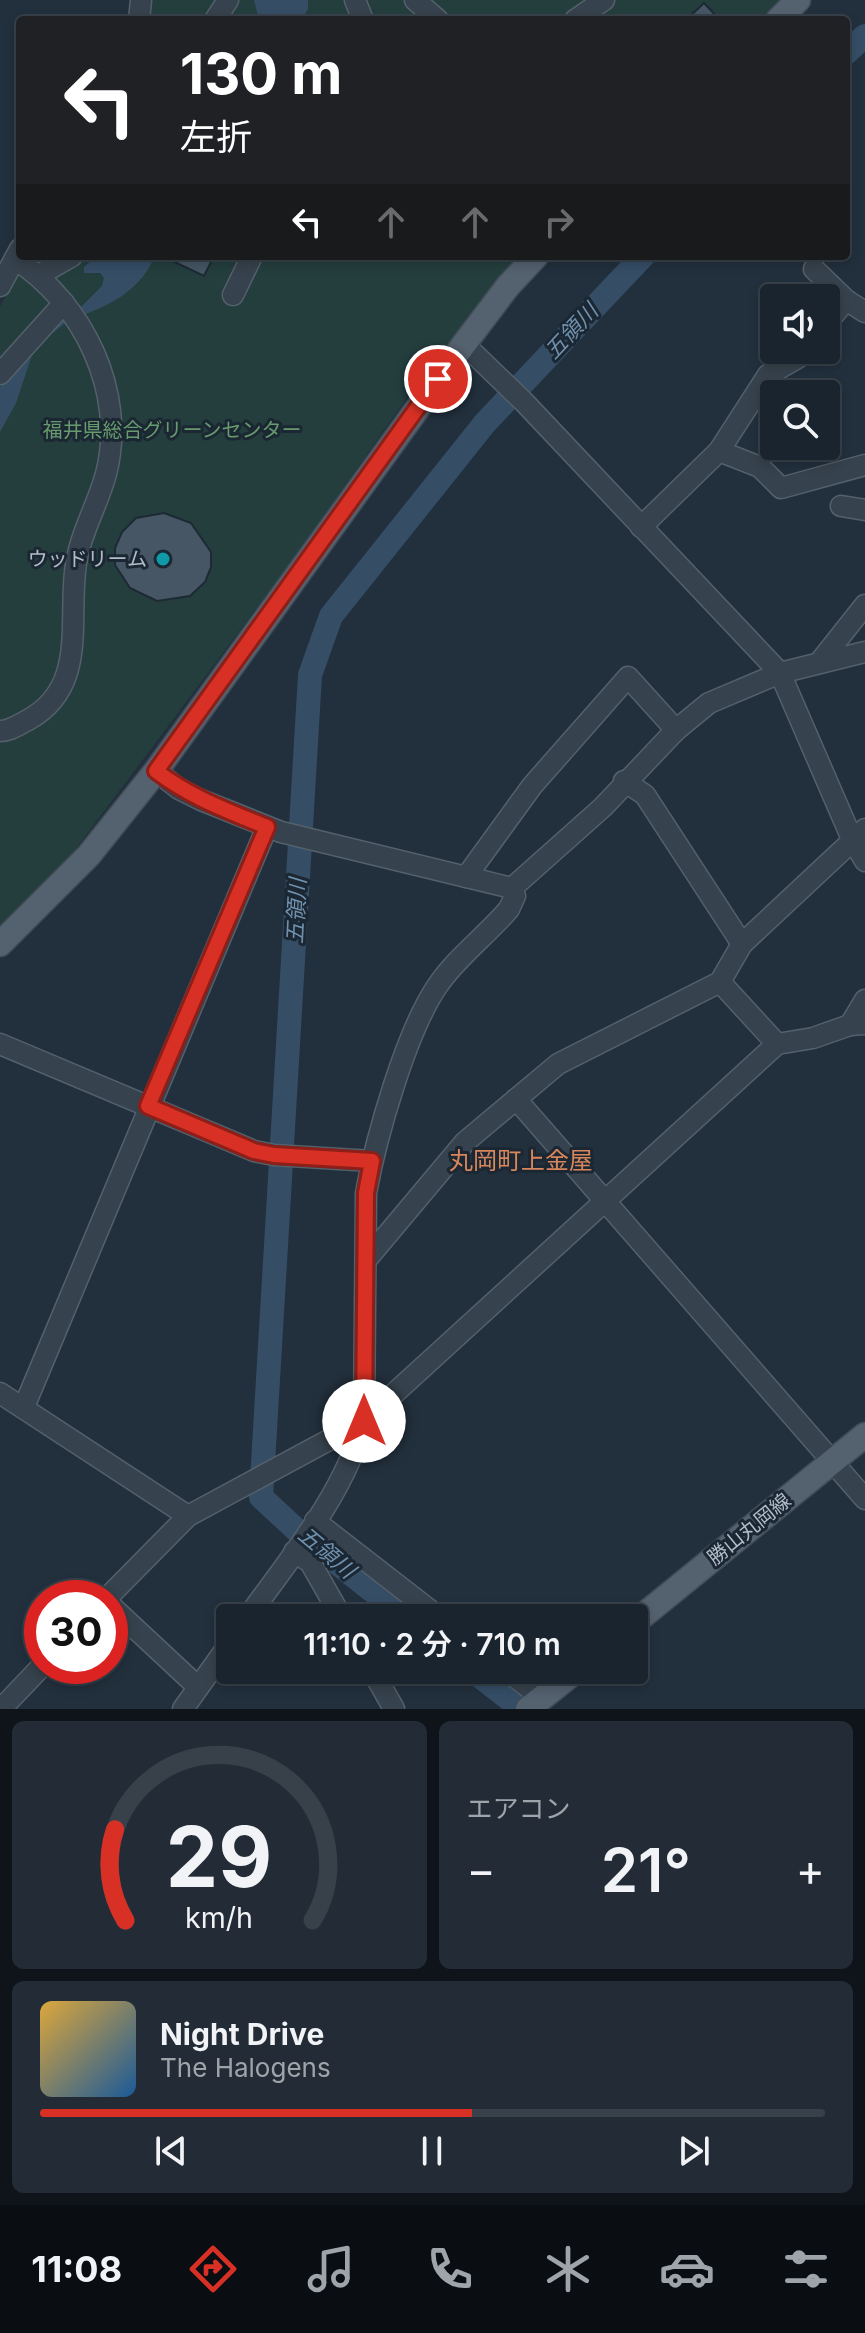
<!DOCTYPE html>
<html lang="ja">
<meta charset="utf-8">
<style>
body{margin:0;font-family:Inter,"Noto Sans JP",sans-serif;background:#232c36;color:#f1f3f6;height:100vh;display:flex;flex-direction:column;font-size:30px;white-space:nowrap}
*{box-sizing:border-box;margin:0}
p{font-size:26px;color:#9fa4aa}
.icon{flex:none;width:44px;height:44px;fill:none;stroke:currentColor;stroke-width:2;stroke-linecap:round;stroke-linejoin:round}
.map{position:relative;height:1709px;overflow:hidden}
.panel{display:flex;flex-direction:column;gap:12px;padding:12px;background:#0e1419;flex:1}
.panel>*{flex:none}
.guide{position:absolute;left:16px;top:16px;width:834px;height:244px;border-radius:8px;box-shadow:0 4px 12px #0003,0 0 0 2px #38414a;background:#202124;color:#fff;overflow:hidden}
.buttons{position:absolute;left:760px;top:284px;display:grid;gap:16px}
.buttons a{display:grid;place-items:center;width:80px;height:80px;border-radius:8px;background:#1a242e;box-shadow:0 4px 12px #0003,0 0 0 2px #38414a;font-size:40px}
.speed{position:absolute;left:24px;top:1580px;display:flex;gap:16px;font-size:40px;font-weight:700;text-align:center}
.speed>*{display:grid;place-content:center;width:104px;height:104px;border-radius:50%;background:#1a242e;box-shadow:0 4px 12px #0003,0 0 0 2px #38414a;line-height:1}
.speed .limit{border:12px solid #d22;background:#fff;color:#111}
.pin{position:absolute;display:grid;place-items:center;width:68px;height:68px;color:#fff;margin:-34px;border:4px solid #fff;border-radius:50%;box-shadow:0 2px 8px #0007}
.me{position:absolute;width:88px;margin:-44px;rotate:0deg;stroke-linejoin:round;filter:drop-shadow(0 0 6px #0008)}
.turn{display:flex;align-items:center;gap:28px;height:168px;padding:0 32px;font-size:36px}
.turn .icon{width:104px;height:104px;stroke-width:2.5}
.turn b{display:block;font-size:56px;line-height:68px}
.lanes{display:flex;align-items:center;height:76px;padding:0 32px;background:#0003;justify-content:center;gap:40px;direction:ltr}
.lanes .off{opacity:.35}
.big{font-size:60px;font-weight:600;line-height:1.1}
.panel .widget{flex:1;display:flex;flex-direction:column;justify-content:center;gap:12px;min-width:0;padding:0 28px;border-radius:12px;background:#232c36}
.panel .dial{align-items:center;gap:0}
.dial svg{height:208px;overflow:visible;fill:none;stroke:#38414a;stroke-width:7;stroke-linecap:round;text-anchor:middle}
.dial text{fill:#f1f3f6;stroke:none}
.song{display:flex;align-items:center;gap:24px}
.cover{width:96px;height:96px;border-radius:12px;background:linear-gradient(135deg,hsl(40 70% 55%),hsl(210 70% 35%))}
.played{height:8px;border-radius:4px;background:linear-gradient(90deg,#d93025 55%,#38414a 55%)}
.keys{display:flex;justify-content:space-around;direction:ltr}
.heat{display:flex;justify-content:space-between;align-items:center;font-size:44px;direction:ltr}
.panel .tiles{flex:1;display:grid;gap:12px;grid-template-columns:1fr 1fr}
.widget:last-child{grid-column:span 2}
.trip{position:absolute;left:216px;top:1604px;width:432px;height:80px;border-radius:8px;background:#1a242e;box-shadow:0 4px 12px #0003,0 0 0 2px #38414a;font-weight:600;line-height:80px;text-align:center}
.tabs{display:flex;height:128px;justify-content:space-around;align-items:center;background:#0a0e12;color:#9fa4aa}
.tabs .icon{width:56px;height:56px}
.tabs .selected{color:#d93025}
.tabs b{font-size:36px;color:#f1f3f6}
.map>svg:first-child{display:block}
.green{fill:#243e3e}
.water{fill:#354e66}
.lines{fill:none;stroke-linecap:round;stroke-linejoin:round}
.stream{stroke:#354e66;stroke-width:4}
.river{stroke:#354e66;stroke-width:24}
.building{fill:#465664;stroke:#1d2934;stroke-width:2}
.minor-casing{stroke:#54606b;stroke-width:23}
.major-casing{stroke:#3f4b56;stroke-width:27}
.minor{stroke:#36424d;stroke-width:20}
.major{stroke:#54616e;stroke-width:24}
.route-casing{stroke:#8d1f18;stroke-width:20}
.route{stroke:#d93025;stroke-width:14}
.culture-dot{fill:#0f9aa8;stroke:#1b2732;stroke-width:3}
.labels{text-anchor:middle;stroke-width:6;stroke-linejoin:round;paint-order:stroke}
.park-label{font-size:20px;fill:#679b6e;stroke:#1b2732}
.poi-label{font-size:20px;fill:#b2bdc9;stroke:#1b2732;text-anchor:end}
.street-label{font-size:20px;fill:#b2bdc9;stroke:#1b2732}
.water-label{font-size:22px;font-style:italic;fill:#7091ae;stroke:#1b2732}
.quarter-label{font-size:24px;fill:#d9865c;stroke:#1b2732}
</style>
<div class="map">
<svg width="865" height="1709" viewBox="0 0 865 1709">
<rect width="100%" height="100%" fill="#22303d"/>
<!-- green -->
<g class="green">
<path d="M151 0H784L763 20H148Z"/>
<path d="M27 256H519L422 376 294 558 75 850 0 925V307Z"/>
</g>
<!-- water -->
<g class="water">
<path d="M254 0H308V9L302 20H259Z"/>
<path d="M97 256H155C140 290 114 303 81 316L77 311 102 286 104 278 100 273H84V267Z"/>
<path d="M35 346 16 403 0 432V387Z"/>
</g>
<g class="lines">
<!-- stream -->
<path class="stream" d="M52 331 67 319"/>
<!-- river -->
<g class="river">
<path d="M846 53 865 36"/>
<path d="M407 1618 303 1536 261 1497 310 675 331 616 485 423 643 256"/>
<path d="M472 1670 522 1709"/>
</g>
</g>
<!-- building -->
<g class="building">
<path d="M704 3 720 20H686Z"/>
<path d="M162 256H214L204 276Z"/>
<path d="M164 513 191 523 211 552V567L205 582 190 596 157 601 130 588 115 565V548L122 532 136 518Z"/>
</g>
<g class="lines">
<defs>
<g id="minor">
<path d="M355 0 363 20"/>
<path d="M415 0 438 20"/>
<path d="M139 20 141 0"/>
<path d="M215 20 228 0"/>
<path d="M575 20 604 0"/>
<path d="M814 269 846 300 865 312"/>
<path d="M39 275 72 256"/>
<path d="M0 286 20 249"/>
<path d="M233 295 252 256"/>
<path d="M826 324 846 300"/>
<path d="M464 344 524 402 780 673 852 839 865 861"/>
<path d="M0 374 64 303"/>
<path d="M719 451 768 375 799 357 805 350"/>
<path d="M841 506 865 510"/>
<path d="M641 527 719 451 760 467 781 488 865 465"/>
<path d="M819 663 865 605"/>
<path d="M0 731C10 731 18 725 28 720 86 688 69 626 75 572 78 537 97 507 106 474 127 392 83 303 15 259"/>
<path d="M156 771 179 789 201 800 281 832 512 888"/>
<path d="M624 781 645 795 742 944"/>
<path d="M466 877 532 786 628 677 676 730"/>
<path d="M720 982 777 1044"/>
<path d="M850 1025 865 1000"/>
<path d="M0 1044 254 1151 274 1155 372 1161"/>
<path d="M516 1099 865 1499"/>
<path d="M366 1260 465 1142 558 1064 720 982 742 944 865 829"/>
<path d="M0 1393 188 1516"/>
<path d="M24 1407 267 827"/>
<path d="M315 1521 440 1618"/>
<path d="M294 1552 310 1562 342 1618"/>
<path d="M107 1598 188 1516 364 1421 777 1044 813 1038 850 1025 865 1024"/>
<path d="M110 1605 198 1687"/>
<path d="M247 1618C291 1557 344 1494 364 1421L366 1193C376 1138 406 1031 438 985 457 957 487 935 509 909L515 896 512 888 603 807 676 730 709 703 780 673 865 652"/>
<path d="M372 1670 394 1709"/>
<path d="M506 1670 542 1698"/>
<path d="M1 1709 42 1666"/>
<path d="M183 1709 230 1643"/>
</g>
<g id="major">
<path d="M778 20 798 0"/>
<path d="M0 944 89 855 156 771 464 344 508 286 536 256"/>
<path d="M634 1623 865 1435"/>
<path d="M528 1709 577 1670"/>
</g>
</defs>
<!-- minor casing -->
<use href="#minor" class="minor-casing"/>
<!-- major casing -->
<use href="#major" class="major-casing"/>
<!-- minor -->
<use href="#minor" class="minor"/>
<!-- major -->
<use href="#major" class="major"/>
</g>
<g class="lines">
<defs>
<path id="route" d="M364 1421 366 1193 372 1161 274 1155 254 1151 148 1106 267 827C228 811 190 797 156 771L438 379"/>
</defs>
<!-- route casing -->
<use href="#route" class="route-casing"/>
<!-- route -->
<use href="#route" class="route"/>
</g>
<!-- markers -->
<circle class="culture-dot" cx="163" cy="559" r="8"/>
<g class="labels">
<!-- park labels -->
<g class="park-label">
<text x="172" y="437">福井県総合グリーンセンター</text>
</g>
<!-- poi labels -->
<g class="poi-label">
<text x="147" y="566">ウッドリーム</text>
</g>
<!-- street labels -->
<g class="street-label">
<text transform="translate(749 1529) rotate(-39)" y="7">勝山丸岡線</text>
</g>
<!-- water labels -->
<g class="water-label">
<text transform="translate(571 331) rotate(-47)" y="8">五領川</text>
<text transform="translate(296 911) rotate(-87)" y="8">五領川</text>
<text transform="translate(327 1552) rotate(40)" y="8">五領川</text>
</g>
<!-- quarter labels -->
<g class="quarter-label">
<text x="521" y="1169">丸岡町上金屋</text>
</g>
</g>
</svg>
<div class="buttons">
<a><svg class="icon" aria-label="sound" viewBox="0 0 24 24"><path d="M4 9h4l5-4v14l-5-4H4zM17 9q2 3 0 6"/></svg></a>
<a><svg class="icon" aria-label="search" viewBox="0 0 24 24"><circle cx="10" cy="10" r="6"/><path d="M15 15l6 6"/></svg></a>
</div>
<div class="speed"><div class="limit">30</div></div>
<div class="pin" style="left:438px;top:379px;background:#d93025"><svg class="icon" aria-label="arrive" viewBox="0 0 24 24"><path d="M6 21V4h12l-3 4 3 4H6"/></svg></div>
<svg class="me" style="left:364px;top:1421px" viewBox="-20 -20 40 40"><circle r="19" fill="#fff"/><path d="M0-13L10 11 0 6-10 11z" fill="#d93025"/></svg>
<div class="trip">11:10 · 2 分 · 710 m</div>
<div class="guide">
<div class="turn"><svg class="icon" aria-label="left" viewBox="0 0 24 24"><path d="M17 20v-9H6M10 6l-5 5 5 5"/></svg><div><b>130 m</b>左折</div></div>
<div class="lanes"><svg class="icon" aria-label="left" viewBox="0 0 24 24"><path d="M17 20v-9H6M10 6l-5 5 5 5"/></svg><svg class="icon off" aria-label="ahead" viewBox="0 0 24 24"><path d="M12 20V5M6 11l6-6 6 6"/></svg><svg class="icon off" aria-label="ahead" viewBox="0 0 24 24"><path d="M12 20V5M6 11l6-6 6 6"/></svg><svg class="icon off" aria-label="right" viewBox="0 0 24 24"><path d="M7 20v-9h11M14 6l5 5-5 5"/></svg></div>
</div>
</div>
<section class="panel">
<div class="tiles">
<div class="widget dial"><svg viewBox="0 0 100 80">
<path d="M14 69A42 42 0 1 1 86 69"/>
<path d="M14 69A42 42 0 0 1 10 34" stroke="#d93025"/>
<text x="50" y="56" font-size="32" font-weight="700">29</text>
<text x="50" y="72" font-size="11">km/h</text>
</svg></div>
<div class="widget"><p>エアコン</p>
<div class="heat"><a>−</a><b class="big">21°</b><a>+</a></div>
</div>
<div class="widget">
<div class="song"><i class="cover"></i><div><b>Night Drive</b><p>The Halogens</p></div></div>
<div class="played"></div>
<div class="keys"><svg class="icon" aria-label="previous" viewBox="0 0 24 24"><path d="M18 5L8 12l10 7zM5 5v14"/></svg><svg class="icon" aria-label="pause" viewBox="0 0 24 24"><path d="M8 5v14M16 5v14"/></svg><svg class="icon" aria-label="next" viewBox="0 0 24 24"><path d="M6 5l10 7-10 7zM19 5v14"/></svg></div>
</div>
</div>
</section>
<nav class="tabs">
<b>11:08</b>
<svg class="icon selected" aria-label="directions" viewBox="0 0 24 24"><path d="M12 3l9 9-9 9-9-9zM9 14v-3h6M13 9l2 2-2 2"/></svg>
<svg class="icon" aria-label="music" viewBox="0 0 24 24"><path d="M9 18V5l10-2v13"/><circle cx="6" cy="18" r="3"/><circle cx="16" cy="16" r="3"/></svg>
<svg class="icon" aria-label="phone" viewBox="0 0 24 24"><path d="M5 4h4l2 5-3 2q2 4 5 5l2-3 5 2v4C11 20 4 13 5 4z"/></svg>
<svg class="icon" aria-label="climate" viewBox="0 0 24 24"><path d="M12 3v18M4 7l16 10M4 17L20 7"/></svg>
<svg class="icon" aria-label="car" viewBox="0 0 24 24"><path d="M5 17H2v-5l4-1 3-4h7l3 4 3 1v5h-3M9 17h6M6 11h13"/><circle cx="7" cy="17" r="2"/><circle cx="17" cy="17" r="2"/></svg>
<svg class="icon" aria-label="filters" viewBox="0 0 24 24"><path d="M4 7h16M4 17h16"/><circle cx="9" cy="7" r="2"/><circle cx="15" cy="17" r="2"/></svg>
</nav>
